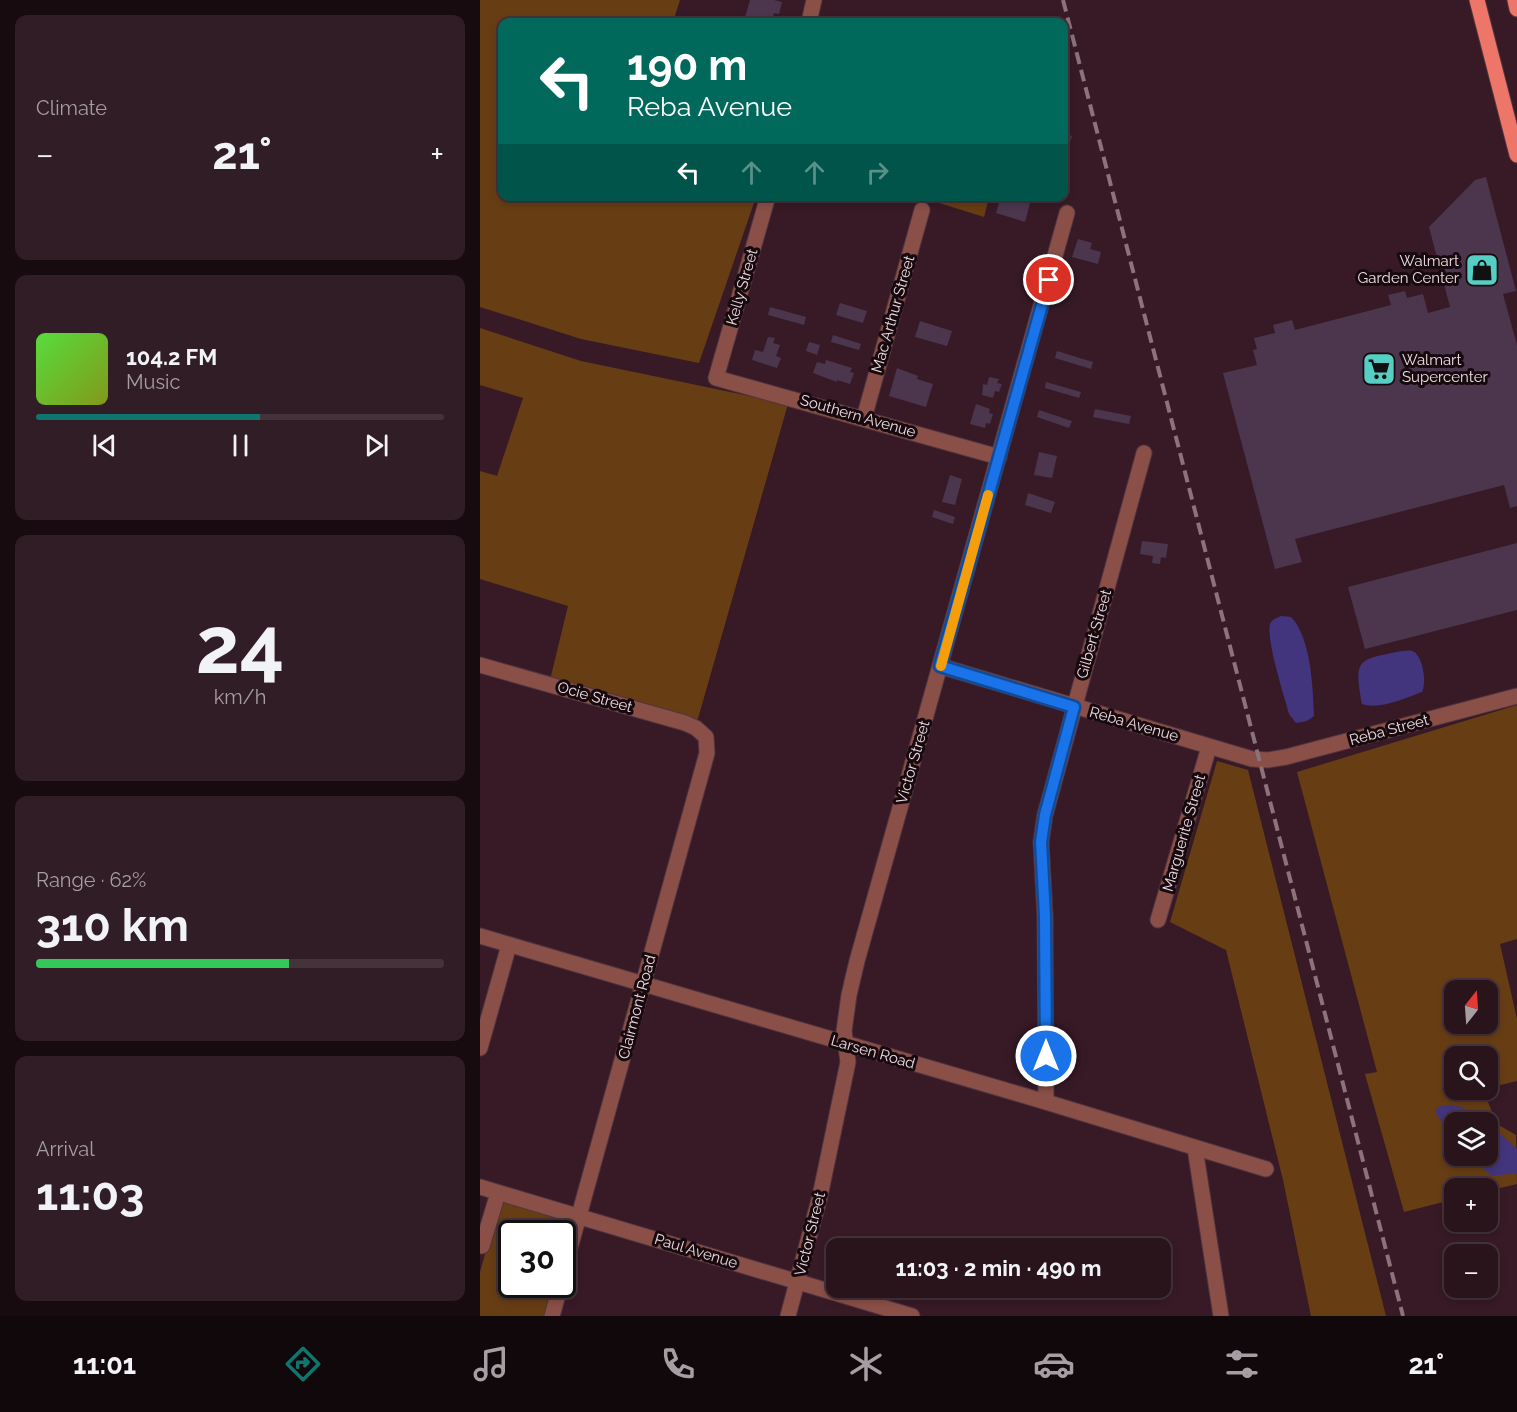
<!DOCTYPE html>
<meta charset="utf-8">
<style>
body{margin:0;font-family:Raleway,sans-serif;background:#311d25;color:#f1f3f6;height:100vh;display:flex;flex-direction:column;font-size:22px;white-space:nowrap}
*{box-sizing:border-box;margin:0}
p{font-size:20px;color:#a59ea3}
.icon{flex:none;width:33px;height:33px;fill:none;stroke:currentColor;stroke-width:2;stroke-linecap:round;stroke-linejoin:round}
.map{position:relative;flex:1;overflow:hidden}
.sheet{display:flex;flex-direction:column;gap:15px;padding:15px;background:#170b0f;width:480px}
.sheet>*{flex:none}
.hud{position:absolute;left:18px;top:18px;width:570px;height:183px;border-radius:12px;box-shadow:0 3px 9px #0003,0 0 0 2px #45333b;background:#00695c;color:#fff;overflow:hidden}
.needle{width:39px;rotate:17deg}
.buttons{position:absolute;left:964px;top:980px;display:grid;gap:12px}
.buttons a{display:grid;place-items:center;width:54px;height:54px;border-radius:12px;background:#29141c;box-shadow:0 3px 9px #0003,0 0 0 2px #45333b;font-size:30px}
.speed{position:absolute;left:18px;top:1220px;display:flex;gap:12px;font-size:30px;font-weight:700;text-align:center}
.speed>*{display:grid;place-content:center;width:78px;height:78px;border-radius:50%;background:#29141c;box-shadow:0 3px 9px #0003,0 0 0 2px #45333b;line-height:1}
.speed .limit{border:3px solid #111;border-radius:9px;background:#fff;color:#111}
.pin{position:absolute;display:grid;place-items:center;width:51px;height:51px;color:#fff;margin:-26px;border:3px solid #fff;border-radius:50%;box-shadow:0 2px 6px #0007}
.me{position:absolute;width:66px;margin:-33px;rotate:0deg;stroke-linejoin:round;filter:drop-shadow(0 0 4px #0008)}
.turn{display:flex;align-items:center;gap:21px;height:126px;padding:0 30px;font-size:27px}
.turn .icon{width:78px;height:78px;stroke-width:2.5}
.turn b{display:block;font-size:42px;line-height:51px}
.lanes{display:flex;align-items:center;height:57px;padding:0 30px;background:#0003;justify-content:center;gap:30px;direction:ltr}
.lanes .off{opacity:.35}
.big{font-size:45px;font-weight:700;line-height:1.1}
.sheet .widget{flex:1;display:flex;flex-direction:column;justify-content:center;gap:9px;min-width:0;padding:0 21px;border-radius:12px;background:#311d25}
.sheet .dial{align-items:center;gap:0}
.dial b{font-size:78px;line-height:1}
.song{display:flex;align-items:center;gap:18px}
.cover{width:72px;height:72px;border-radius:9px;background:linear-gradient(135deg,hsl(110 70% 55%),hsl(70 70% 35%))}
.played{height:6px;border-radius:3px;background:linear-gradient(90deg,#0f766e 55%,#45333b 55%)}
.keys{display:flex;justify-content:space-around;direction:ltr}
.heat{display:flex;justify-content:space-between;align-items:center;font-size:33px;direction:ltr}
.charge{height:9px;border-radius:4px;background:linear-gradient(90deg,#34c759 62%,#45333b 0)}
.trip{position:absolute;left:346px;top:1238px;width:345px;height:60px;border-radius:12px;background:#29141c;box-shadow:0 3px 9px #0003,0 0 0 2px #45333b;font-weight:700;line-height:60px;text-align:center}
.tabs{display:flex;height:96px;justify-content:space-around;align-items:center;background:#10080b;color:#a59ea3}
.tabs .icon{width:42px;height:42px}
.tabs .current{color:#0f766e}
.tabs b{font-size:27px;color:#f1f3f6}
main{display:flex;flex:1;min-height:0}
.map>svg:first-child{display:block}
.green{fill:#673d14;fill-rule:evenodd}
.water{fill:#42357d}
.building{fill:#4b364e}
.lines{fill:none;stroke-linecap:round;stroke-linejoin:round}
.minor-casing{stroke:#513540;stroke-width:17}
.major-casing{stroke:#513540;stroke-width:17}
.minor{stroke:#8a5048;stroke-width:15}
.major{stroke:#ed7669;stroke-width:15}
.rail{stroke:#8b727b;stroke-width:4;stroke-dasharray:12 6;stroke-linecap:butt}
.route-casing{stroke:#114b97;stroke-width:15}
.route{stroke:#1a73e8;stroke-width:10}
.slow{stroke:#f59e0b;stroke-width:10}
.labels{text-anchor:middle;stroke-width:6;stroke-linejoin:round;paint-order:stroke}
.poi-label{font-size:15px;fill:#f0dce3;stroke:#170a0f;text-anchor:end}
.street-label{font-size:15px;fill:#f0dce3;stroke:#170a0f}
</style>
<main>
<section class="sheet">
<div class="widget"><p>Climate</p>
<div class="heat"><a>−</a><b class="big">21°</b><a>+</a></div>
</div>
<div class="widget">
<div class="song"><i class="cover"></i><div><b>104.2 FM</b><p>Music</p></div></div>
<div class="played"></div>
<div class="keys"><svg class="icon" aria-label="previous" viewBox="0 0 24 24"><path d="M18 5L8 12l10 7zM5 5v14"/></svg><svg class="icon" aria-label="pause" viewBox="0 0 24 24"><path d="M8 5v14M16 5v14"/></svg><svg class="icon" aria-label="next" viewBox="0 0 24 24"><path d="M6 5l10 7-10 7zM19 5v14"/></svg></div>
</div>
<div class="widget dial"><b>24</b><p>km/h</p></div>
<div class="widget"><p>Range · 62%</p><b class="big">310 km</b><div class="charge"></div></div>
<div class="widget"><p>Arrival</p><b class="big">11:03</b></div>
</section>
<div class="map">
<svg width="1037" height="1316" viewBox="0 0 1037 1316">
<rect width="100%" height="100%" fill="#371a26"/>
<!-- green -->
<g class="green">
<path d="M0 0H200L193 22H22V196L276 197 219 363 101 339 0 307Z"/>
<path d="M440 197H509L504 217Z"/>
<path d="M0 328 101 361 308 404 217 722 70 680 88 606 0 579V471L17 476 43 398 0 385Z"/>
<path d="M1037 705V939L1020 944 1037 1019V1081L1008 1088V1056H975V1089H1005L1003 1090 1017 1124 1036 1135 1037 1184 1008 1191V1188H975V1199L924 1212 885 1074 897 1072 817 772ZM975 990H1008V1023H975ZM975 1122H1008V1155H975Z"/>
<path d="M737 761 768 770 906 1316H831L803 1180 746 950 690 922Z"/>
<path d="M20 1200 88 1218 93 1223 83 1261 82 1233H32V1284H76L67 1316H0V1272Z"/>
</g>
<!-- water -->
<g class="water">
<path d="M801 616 811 617C831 637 833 688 834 716L827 721 816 723 809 714C804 695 786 640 790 624 792 619 797 618 801 616Z"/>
<path d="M922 651C925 651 929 650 932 651 943 654 947 684 942 692 925 698 900 710 882 704 874 658 877 660 922 651Z"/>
<path d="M962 1105C983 1105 990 1110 1006 1122H975V1131L966 1130 955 1111Z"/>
<path d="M1008 1123 1037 1149V1173L1012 1176 999 1165 995 1155H1008Z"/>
</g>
<!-- building -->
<g class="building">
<path d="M270 0H294L302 2 299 14 294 13 293 17H296L295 22 264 21Z"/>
<path d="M584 133 592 136 584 161Z"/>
<path d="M1006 177 1036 291 1023 294 1037 345V506L1030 508 1024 485 815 539 822 562 795 569 743 373 777 365 773 350 777 349 774 338 795 333 793 325 812 320 815 330 911 305 908 295 925 291 927 298 943 294 948 313 970 307 949 227 995 180Z"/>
<path d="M521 196H552L545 222 516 213Z"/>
<path d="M598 239 612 243 610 249 621 252 618 264 592 257Z"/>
<path d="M360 303 387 311 383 323 356 315Z"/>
<path d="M290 307 326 317 324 325 288 315Z"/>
<path d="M440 321 472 331 467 346 435 337Z"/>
<path d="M353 335 381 344 379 350 351 342Z"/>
<path d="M288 337 295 338 293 343 300 345 296 356 301 358 297 368 272 360 275 350 283 352Z"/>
<path d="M329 342 340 345 337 355 326 351Z"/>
<path d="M577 351 613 362 611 369 575 358Z"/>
<path d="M346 360 372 368 370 372 374 373 370 384 357 380V382L333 373 337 362 345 364Z"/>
<path d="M417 368 438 376 437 379 453 384 446 407 409 396Z"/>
<path d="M509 377 519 379 517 383 522 384 519 392 515 391 513 398 502 395 503 384 507 385Z"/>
<path d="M566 382 601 392 599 398 565 388Z"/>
<path d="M496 404 510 409 509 413 513 414 510 424 506 423 505 428 490 424Z"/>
<path d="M615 409 651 416 649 424 613 417Z"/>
<path d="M559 410 592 421 589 428 557 417Z"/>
<path d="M559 452 577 456 572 478 554 475Z"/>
<path d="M470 475 482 479 475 505 462 502Z"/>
<path d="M548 493 575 502 571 513 545 505Z"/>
<path d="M454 510 475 517 473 524 452 517Z"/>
<path d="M662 541 688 544 686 558 681 557 680 564 672 563 673 556 660 554Z"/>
<path d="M1037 543V610L885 649 868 587Z"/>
</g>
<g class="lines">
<defs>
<g id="minor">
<path d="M329 22 334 0"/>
<path d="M288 196 236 378 519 457"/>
<path d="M384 418 442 210"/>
<path d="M0 665 205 723 216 728 226 737 227 753 82 1277"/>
<path d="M460 666 772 759 788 760 806 757 1037 696"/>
<path d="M678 920 729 747"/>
<path d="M0 936 566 1102 786 1169"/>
<path d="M0 1048 29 945"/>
<path d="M566 1102 565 916 561 842 565 815 664 453"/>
<path d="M715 1148 741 1316"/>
<path d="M0 1187 432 1316"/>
<path d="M2 1246 18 1193"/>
<path d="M72 1316 81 1284"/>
<path d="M308 1316 340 1196 368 1062 364 1031 369 995 377 961 587 213"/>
</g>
<g id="major">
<path d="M997 0 1037 155"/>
<path d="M1035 0 1037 9"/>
</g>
</defs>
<!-- minor casing -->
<use href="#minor" class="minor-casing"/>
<!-- major casing -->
<use href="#major" class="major-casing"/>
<!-- minor -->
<use href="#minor" class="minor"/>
<!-- major -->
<use href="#major" class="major"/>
<!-- rail -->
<path class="rail" d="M583 0 923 1316"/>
</g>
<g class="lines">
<defs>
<path id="route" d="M566 1056 565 916 561 842 565 815 594 707 460 666 569 280"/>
</defs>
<!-- route casing -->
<use href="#route" class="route-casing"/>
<!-- route -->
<use href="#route" class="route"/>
<!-- slow -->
<path class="slow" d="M461 666 508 495"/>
</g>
<!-- icons -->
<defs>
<symbol id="shop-square" viewBox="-11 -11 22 22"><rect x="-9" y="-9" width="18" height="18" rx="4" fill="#56cec4" stroke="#170a0f"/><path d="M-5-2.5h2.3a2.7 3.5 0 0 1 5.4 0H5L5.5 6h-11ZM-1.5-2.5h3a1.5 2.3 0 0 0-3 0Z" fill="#111"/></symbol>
<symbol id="supermarket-square" viewBox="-11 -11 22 22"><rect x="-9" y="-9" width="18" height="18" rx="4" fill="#56cec4" stroke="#170a0f"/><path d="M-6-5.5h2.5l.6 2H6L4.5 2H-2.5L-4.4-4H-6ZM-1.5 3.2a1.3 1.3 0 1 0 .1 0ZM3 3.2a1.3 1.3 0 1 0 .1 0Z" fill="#111"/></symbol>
</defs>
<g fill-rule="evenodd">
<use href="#shop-square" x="983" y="251" width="38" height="38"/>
<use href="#supermarket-square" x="880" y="350" width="38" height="38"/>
</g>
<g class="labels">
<!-- poi labels -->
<g class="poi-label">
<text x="979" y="266">Walmart<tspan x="979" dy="17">Garden Center</tspan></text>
<text x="922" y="365" text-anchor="start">Walmart<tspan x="922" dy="17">Supercenter</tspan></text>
</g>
<!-- street labels -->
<g class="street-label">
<text transform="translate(262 287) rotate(-74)" y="5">Kelly Street</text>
<text transform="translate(413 314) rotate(-74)" y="5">Mac Arthur Street</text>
<text transform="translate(378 416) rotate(16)" y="5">Southern Avenue</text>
<text transform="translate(614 634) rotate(-74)" y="5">Gilbert Street</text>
<text transform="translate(115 697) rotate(16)" y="5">Ocie Street</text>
<text transform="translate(654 724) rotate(16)" y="5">Reba Avenue</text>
<text transform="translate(909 730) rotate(-15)" y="5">Reba Street</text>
<text transform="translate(433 762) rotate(-74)" y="5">Victor Street</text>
<text transform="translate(704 833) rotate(-74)" y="5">Marguerite Street</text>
<text transform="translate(157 1007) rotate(-75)" y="5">Clairmont Road</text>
<text transform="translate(393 1052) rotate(16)" y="5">Larsen Road</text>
<text transform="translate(330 1234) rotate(-76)" y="5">Victor Street</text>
<text transform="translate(216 1251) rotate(17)" y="5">Paul Avenue</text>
</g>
</g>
</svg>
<div class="buttons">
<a><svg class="needle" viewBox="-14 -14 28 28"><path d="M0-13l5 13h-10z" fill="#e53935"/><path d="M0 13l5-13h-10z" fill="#a59ea3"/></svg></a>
<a><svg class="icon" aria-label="search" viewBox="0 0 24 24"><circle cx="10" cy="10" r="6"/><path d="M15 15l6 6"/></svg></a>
<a><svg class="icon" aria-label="layers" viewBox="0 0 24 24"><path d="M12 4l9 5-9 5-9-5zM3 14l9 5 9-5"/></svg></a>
<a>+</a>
<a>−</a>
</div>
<div class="speed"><div class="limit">30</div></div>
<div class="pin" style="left:569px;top:280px;background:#d93025"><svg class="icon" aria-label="arrive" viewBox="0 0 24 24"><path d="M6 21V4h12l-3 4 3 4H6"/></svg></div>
<svg class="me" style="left:566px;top:1056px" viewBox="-20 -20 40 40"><circle r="17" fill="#1a73e8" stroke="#fff" stroke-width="3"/><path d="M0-11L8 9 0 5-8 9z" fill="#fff"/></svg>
<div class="trip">11:03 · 2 min · 490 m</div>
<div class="hud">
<div class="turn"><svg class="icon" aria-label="left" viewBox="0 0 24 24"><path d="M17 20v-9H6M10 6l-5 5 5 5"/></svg><div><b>190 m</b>Reba Avenue</div></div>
<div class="lanes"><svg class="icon" aria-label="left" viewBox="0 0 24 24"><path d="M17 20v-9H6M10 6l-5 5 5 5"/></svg><svg class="icon off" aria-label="ahead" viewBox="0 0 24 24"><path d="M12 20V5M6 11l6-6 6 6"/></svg><svg class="icon off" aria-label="ahead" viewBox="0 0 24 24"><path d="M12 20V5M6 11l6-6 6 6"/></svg><svg class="icon off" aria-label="right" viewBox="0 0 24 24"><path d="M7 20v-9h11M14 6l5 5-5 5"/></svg></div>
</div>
</div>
</main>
<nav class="tabs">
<b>11:01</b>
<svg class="icon current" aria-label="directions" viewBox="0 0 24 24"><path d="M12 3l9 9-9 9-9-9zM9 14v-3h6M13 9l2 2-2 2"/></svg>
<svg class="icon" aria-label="music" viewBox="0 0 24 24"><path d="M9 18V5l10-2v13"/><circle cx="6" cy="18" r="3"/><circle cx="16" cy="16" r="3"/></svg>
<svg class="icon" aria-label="phone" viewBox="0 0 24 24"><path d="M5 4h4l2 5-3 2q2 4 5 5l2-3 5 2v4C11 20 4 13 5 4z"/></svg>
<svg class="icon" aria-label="climate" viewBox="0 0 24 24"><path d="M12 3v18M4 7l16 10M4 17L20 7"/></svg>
<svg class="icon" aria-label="car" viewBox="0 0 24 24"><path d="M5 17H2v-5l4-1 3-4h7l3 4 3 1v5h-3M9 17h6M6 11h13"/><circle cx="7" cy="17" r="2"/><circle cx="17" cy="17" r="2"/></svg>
<svg class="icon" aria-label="filters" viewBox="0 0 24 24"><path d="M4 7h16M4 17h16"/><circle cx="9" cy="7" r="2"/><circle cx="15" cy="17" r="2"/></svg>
<b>21°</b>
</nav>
